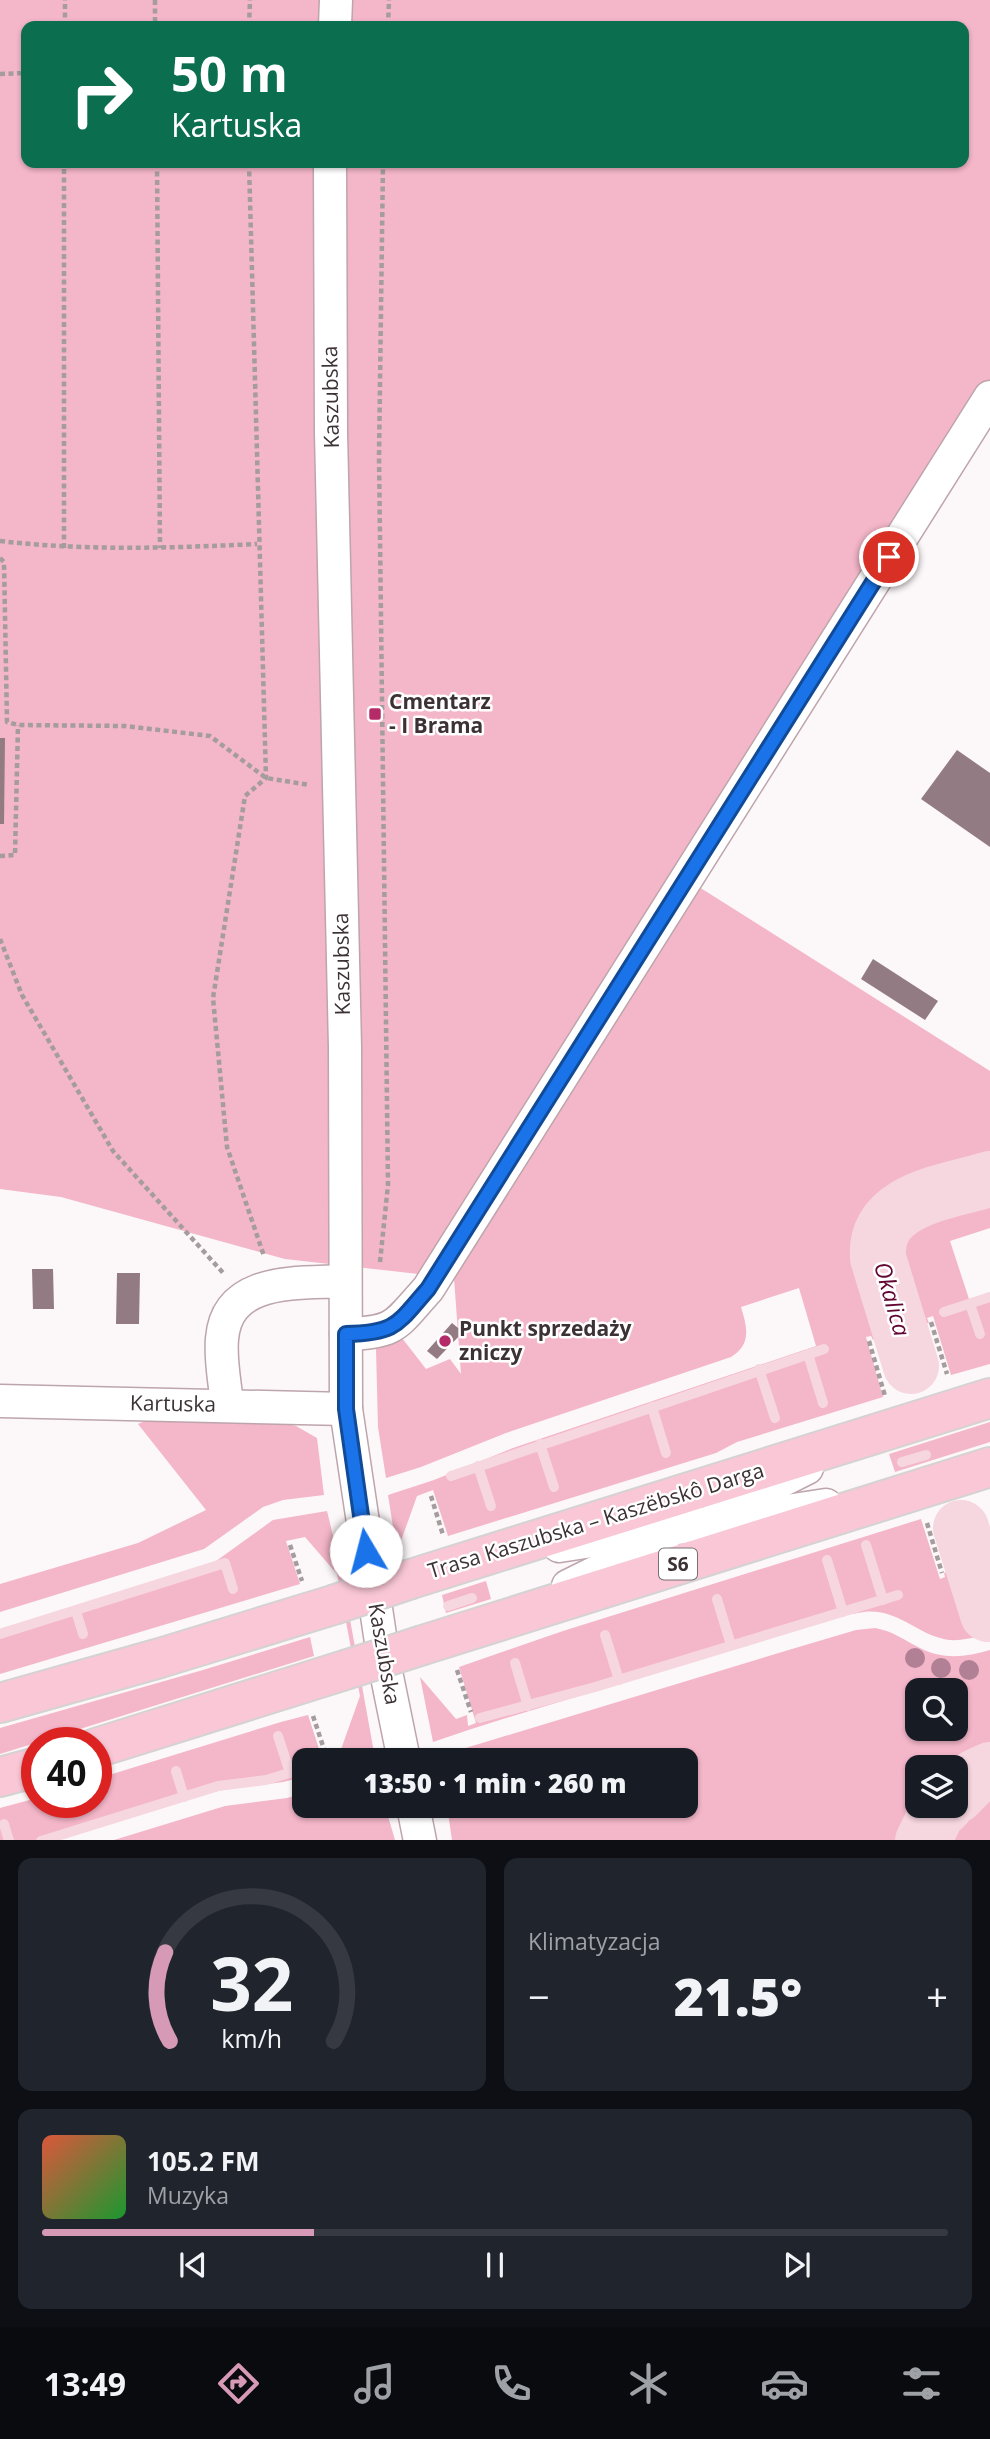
<!DOCTYPE html>
<html lang="pl">
<meta charset="utf-8">
<style>
body{margin:0;font-family:"Open Sans",sans-serif;background:#20242c;color:#f1f3f6;height:100vh;display:flex;flex-direction:column;font-size:26px;white-space:nowrap}
*{box-sizing:border-box;margin:0}
p{font-size:23px;color:#9ea1a6}
.icon{flex:none;width:38px;height:38px;fill:none;stroke:currentColor;stroke-width:2;stroke-linecap:round;stroke-linejoin:round}
.map{position:relative;height:1840px;overflow:hidden}
.drawer{display:flex;flex-direction:column;gap:18px;padding:18px;background:#0d0f14;flex:1}
.drawer>*{flex:none}
.guide{position:absolute;left:21px;top:21px;width:948px;height:147px;border-radius:14px;box-shadow:0 2px 5px #0004;background:#0b6e4f;color:#fff;overflow:hidden}
.fabs{position:absolute;left:905px;top:1678px;display:grid;gap:14px}
.fabs a{display:grid;place-items:center;width:63px;height:63px;border-radius:14px;background:#171b24;box-shadow:0 2px 5px #0004;font-size:35px}
.speed{position:absolute;left:21px;top:1727px;display:flex;gap:14px;font-size:35px;font-weight:700;text-align:center}
.speed>*{display:grid;place-content:center;width:91px;height:91px;border-radius:50%;background:#171b24;box-shadow:0 2px 5px #0004;line-height:1}
.speed .limit{border:10px solid #d22;background:#fff;color:#111}
.pin{position:absolute;display:grid;place-items:center;width:60px;height:60px;color:#fff;margin:-30px;border:4px solid #fff;border-radius:50%;box-shadow:0 2px 7px #0007}
.me{position:absolute;width:77px;margin:-38px;rotate:352deg;stroke-linejoin:round;filter:drop-shadow(0 0 5px #0008)}
.turn{display:flex;align-items:center;gap:24px;height:147px;padding:0 35px;font-size:32px}
.turn .icon{width:91px;height:91px;stroke-width:2.5}
.turn b{display:block;font-size:49px;line-height:60px}
.big{font-size:52px;font-weight:800;line-height:1.1}
.drawer .widget{flex:1;display:flex;flex-direction:column;justify-content:center;gap:10px;min-width:0;padding:0 24px;border-radius:14px;background:#20242c}
.drawer .dial{align-items:center;gap:0}
.dial svg{height:182px;overflow:visible;fill:none;stroke:#363941;stroke-width:7;stroke-linecap:round;text-anchor:middle}
.dial text{fill:#f1f3f6;stroke:none}
.song{display:flex;align-items:center;gap:21px}
.cover{width:84px;height:84px;border-radius:10px;background:linear-gradient(135deg,hsl(10 70% 55%),hsl(130 70% 35%))}
.played{height:7px;border-radius:4px;background:linear-gradient(90deg,#d699b6 30%,#363941 30%)}
.keys{display:flex;justify-content:space-around;direction:ltr}
.heat{display:flex;justify-content:space-between;align-items:center;font-size:38px;direction:ltr}
.drawer .tiles{flex:1;display:grid;gap:18px;grid-template-columns:1fr 1fr}
.widget:last-child{grid-column:span 2}
.trip{position:absolute;left:292px;top:1748px;width:406px;height:70px;border-radius:14px;background:#171b24;box-shadow:0 2px 5px #0004;font-weight:800;line-height:70px;text-align:center}
.menu{display:flex;height:112px;justify-content:space-around;align-items:center;background:#090b0e;color:#9ea1a6}
.menu .icon{width:49px;height:49px}
.menu .selected{color:#d699b6}
.menu b{font-size:32px;color:#f1f3f6}
.map>svg:first-child{display:block}
.green{fill:#f4b6c9;fill-rule:evenodd}
.lines{fill:none;stroke-linecap:round;stroke-linejoin:round}
.stream{stroke:#f6d6df;stroke-width:10}
.river{stroke:#f6d6df;stroke-width:56}
.building{fill:#927b82}
.minor-casing{stroke:#bda5ac;stroke-width:35}
.highway-casing{stroke:#d4d2d3;stroke-width:42}
.path{stroke:#a49c9e;stroke-width:4.5;stroke-dasharray:5 3.5;stroke-linecap:butt}
.minor{stroke:#fff;stroke-width:32}
.highway{stroke:#fac7d6;stroke-width:38}
.highway-bridge-casing{stroke:#d4d2d3;stroke-width:42;stroke-linecap:butt}
.highway-bridge{stroke:#fac7d6;stroke-width:38}
.tree{fill:#b28094}
.route-casing{stroke:#114b97;stroke-width:18}
.route{stroke:#1a73e8;stroke-width:12}
.poi-dot{fill:#b52b67;stroke:#fff;stroke-width:2.5}
.labels{text-anchor:middle;stroke-width:5;stroke-linejoin:round;paint-order:stroke}
.shield{fill:#fff;stroke:#767072;stroke-width:2}
.shield-label{font-size:19px;font-weight:bold;fill:#3c3235}
.street-label{font-size:21px;fill:#3c3235;stroke:#fff}
.poi-label{font-size:21px;font-weight:bold;fill:#3c3235;stroke:#fff;text-anchor:start}
.water-label{font-size:23px;font-style:italic;fill:#610732;stroke:#fff}
</style>
<div class="map">
<svg width="990" height="1841" viewBox="0 0 990 1841">
<rect width="100%" height="100%" fill="#fcf7f8"/>
<!-- green -->
<g class="green">
<path d="M0 0H990V410L699 887 990 1071V1228L950 1241 969 1299 990 1293V1364L951 1375 933 1316 927 1318 929 1323 913 1326 922 1355 911 1366 896 1364 887 1334 873 1340 871 1336 866 1337 883 1397 737 1442 716 1453 448 1536 433 1490 417 1496 397 1552 388 1495 434 1480 513 1448 816 1346 799 1288 741 1307C747 1327 752 1344 731 1357L506 1433 421 1467 386 1478 378 1427 376 1349 402 1338 426 1369 450 1359 461 1374 454 1278 285 1259 61 1197 0 1189ZM26 26H964V163H26Z"/>
<path d="M147 1420 279 1421 296 1426 317 1438 324 1495 283 1500 263 1507 204 1549 0 1612V1584L138 1543 206 1510 138 1424Z"/>
<path d="M990 1422V1442L895 1472 889 1454Z"/>
<path d="M327 1511 340 1564 375 1758 364 1760H304V1777L283 1782 221 1790 58 1840H0V1808L37 1798V1802H96V1779L281 1722 308 1715 322 1758 339 1755 360 1696 337 1574 305 1537 286 1541 300 1584 0 1674V1629L212 1564 273 1520Z"/>
<path d="M921 1519 940 1579 945 1577 944 1573 959 1568 952 1535 962 1529 976 1531 985 1560 990 1559V1633C976 1637 963 1641 949 1640 918 1636 898 1608 864 1612 813 1619 757 1642 706 1658 615 1686 523 1711 433 1742L420 1677 456 1719 467 1715 468 1726 476 1723 459 1667 563 1631Z"/>
<path d="M486 1581 491 1599 446 1613 442 1595Z"/>
<path d="M875 1628C893 1631 904 1640 920 1648 943 1660 966 1657 990 1650V1840H452L447 1806H686V1760H437L436 1757 792 1649 856 1630ZM917 1690H956V1729H917ZM917 1768H956V1806H917Z"/>
<path d="M310 1637 314 1656 0 1754V1728L203 1670Z"/>
<path d="M304 1793V1806H385L395 1840H114L225 1806 287 1798Z"/>
</g>
<g class="lines">
<!-- stream -->
<g class="stream">
<path d="M970 1304 980 1334"/>
<path d="M944 1312 990 1297"/>
<path d="M808 1354 823 1403"/>
<path d="M759 1369 775 1418"/>
<path d="M652 1407 666 1453"/>
<path d="M540 1444 554 1487"/>
<path d="M902 1462 926 1455"/>
<path d="M478 1466 491 1506"/>
<path d="M451 1476 824 1349"/>
<path d="M866 1545 883 1600"/>
<path d="M827 1560 843 1612"/>
<path d="M717 1599 731 1645"/>
<path d="M448 1606 472 1598"/>
<path d="M76 1611 83 1634"/>
<path d="M0 1634 225 1563 233 1589"/>
<path d="M605 1635 619 1680"/>
<path d="M515 1663 528 1706"/>
<path d="M480 1718 595 1687 898 1595"/>
<path d="M278 1736 290 1773"/>
<path d="M176 1771 184 1797"/>
<path d="M4 1824 9 1841"/>
<path d="M41 1841 218 1786 266 1780 299 1770"/>
</g>
<!-- river -->
<g class="river">
<path d="M911 1366 878 1258C873 1199 947 1192 990 1179"/>
<path d="M961 1528 988 1614"/>
<path d="M956 1796 975 1777 990 1770"/>
<path d="M923 1841 937 1813 945 1806"/>
</g>
</g>
<!-- building -->
<g class="building">
<path d="M0 738H5L4 824H0Z"/>
<path d="M957 750 990 773V847L921 799Z"/>
<path d="M873 959 938 1001 925 1020 861 979Z"/>
<path d="M32 1269H53L54 1309H33Z"/>
<path d="M117 1273H140L139 1324H116Z"/>
<path d="M452 1323 463 1332 437 1359 427 1351Z"/>
</g>
<g class="lines">
<defs>
<g id="minor">
<path d="M335 26 336 0"/>
<path d="M330 163 331 433 345 1048 346 1409 384 1662 404 1760"/>
<path d="M346 1334C397 1333 396 1324 428 1289L990 397"/>
<path d="M0 1401 346 1409"/>
<path d="M227 1404C225 1383 220 1360 222 1339 227 1276 299 1284 345 1281"/>
<path d="M719 1512 807 1468"/>
<path d="M559 1546 826 1505"/>
<path d="M568 1586 663 1539"/>
<path d="M413 1806 420 1841"/>
</g>
<g id="highway">
<path d="M411 1579 990 1398"/>
<path d="M423 1645 990 1467"/>
<path d="M0 1703 160 1658 333 1605"/>
<path d="M96 1748 345 1670"/>
<path d="M0 1777 37 1767"/>
</g>
</defs>
<!-- minor casing -->
<use href="#minor" class="minor-casing"/>
<!-- highway casing -->
<use href="#highway" class="highway-casing"/>
<!-- path -->
<g class="path">
<path d="M155 0V26"/>
<path d="M65 26V0"/>
<path d="M249 26 250 0"/>
<path d="M388 26 389 0"/>
<path d="M0 74 26 73"/>
<path d="M157 163 160 548"/>
<path d="M249 163 266 778 245 796 213 998 227 1147 264 1256"/>
<path d="M0 541C88 551 169 548 257 544"/>
<path d="M64 548V163"/>
<path d="M0 558 4 562 7 722 18 725 125 726 210 736 266 778 310 785"/>
<path d="M0 856 15 855 18 725"/>
<path d="M0 939 22 995 113 1151 225 1275"/>
<path d="M380 1262 388 1185 379 457 383 163"/>
<path d="M931 1322 947 1374"/>
<path d="M869 1341 885 1396"/>
<path d="M431 1496 443 1535"/>
<path d="M927 1523 942 1573"/>
<path d="M290 1545 302 1581"/>
<path d="M457 1670 471 1712"/>
<path d="M313 1716 325 1752"/>
</g>
<!-- minor -->
<use href="#minor" class="minor"/>
<!-- highway -->
<use href="#highway" class="highway"/>
<defs>
<g id="highway-bridge">
<path d="M333 1605 411 1579"/>
<path d="M345 1670 423 1645"/>
</g>
</defs>
<!-- highway-bridge casing -->
<use href="#highway-bridge" class="highway-bridge-casing"/>
<!-- highway-bridge -->
<use href="#highway-bridge" class="highway-bridge"/>
</g>
<!-- trees -->
<g class="tree">
<circle cx="915" cy="1658" r="10"/>
<circle cx="941" cy="1668" r="10"/>
<circle cx="969" cy="1670" r="10"/>
</g>
<g class="lines">
<defs>
<path id="route" d="M366 1551 346 1409V1334C397 1333 397 1324 428 1289L889 557"/>
</defs>
<!-- route casing -->
<use href="#route" class="route-casing"/>
<!-- route -->
<use href="#route" class="route"/>
</g>
<!-- markers -->
<g class="poi-dot">
<rect x="368" y="707" width="14" height="14" rx="3.5"/>
<circle cx="445" cy="1341" r="7"/>
</g>
<g class="labels">
<!-- shield labels -->
<rect class="shield" x="659" y="1548.5" width="38" height="31" rx="5"/>
<g class="shield-label">
<text x="678" y="1571">S6</text>
</g>
<!-- street labels -->
<g class="street-label">
<text transform="translate(331 397) rotate(-91)" y="7">Kaszubska</text>
<text transform="translate(342 964) rotate(-91)" y="7">Kaszubska</text>
<text transform="translate(173 1404) rotate(1)" y="7">Kartuska</text>
<text transform="translate(596 1521) rotate(-17)" y="7">Trasa Kaszubska – Kaszëbskô Darga</text>
<text transform="translate(384 1654) rotate(80)" y="7">Kaszubska</text>
</g>
<!-- poi labels -->
<g class="poi-label">
<text x="389" y="709">Cmentarz<tspan x="389" dy="24">- I Brama</tspan></text>
<text x="459" y="1336">Punkt sprzedaży<tspan x="459" dy="24">zniczy</tspan></text>
</g>
<!-- water labels -->
<g class="water-label">
<text transform="translate(892 1299) rotate(74)" y="8">Okalica</text>
</g>
</g>
</svg>
<div class="fabs">
<a><svg class="icon" aria-label="search" viewBox="0 0 24 24"><circle cx="10" cy="10" r="6"/><path d="M15 15l6 6"/></svg></a>
<a><svg class="icon" aria-label="layers" viewBox="0 0 24 24"><path d="M12 4l9 5-9 5-9-5zM3 14l9 5 9-5"/></svg></a>
</div>
<div class="speed"><div class="limit">40</div></div>
<div class="pin" style="left:889px;top:557px;background:#d93025"><svg class="icon" aria-label="arrive" viewBox="0 0 24 24"><path d="M6 21V4h12l-3 4 3 4H6"/></svg></div>
<svg class="me" style="left:366px;top:1551px" viewBox="-20 -20 40 40"><circle r="19" fill="#fff"/><path d="M0-13L10 11 0 6-10 11z" fill="#1a73e8"/></svg>
<div class="trip">13:50 · 1 min · 260 m</div>
<div class="guide">
<div class="turn"><svg class="icon" aria-label="right" viewBox="0 0 24 24"><path d="M7 20v-9h11M14 6l5 5-5 5"/></svg><div><b>50 m</b>Kartuska</div></div>
</div>
</div>
<section class="drawer">
<div class="tiles">
<div class="widget dial"><svg viewBox="0 0 100 80">
<path d="M14 69A42 42 0 1 1 86 69"/>
<path d="M14 69A42 42 0 0 1 12 30" stroke="#d699b6"/>
<text x="50" y="56" font-size="32" font-weight="700">32</text>
<text x="50" y="72" font-size="11">km/h</text>
</svg></div>
<div class="widget"><p>Klimatyzacja</p>
<div class="heat"><a>−</a><b class="big">21.5°</b><a>+</a></div>
</div>
<div class="widget">
<div class="song"><i class="cover"></i><div><b>105.2 FM</b><p>Muzyka</p></div></div>
<div class="played"></div>
<div class="keys"><svg class="icon" aria-label="previous" viewBox="0 0 24 24"><path d="M18 5L8 12l10 7zM5 5v14"/></svg><svg class="icon" aria-label="pause" viewBox="0 0 24 24"><path d="M8 5v14M16 5v14"/></svg><svg class="icon" aria-label="next" viewBox="0 0 24 24"><path d="M6 5l10 7-10 7zM19 5v14"/></svg></div>
</div>
</div>
</section>
<nav class="menu">
<b>13:49</b>
<svg class="icon selected" aria-label="directions" viewBox="0 0 24 24"><path d="M12 3l9 9-9 9-9-9zM9 14v-3h6M13 9l2 2-2 2"/></svg>
<svg class="icon" aria-label="music" viewBox="0 0 24 24"><path d="M9 18V5l10-2v13"/><circle cx="6" cy="18" r="3"/><circle cx="16" cy="16" r="3"/></svg>
<svg class="icon" aria-label="phone" viewBox="0 0 24 24"><path d="M5 4h4l2 5-3 2q2 4 5 5l2-3 5 2v4C11 20 4 13 5 4z"/></svg>
<svg class="icon" aria-label="climate" viewBox="0 0 24 24"><path d="M12 3v18M4 7l16 10M4 17L20 7"/></svg>
<svg class="icon" aria-label="car" viewBox="0 0 24 24"><path d="M5 17H2v-5l4-1 3-4h7l3 4 3 1v5h-3M9 17h6M6 11h13"/><circle cx="7" cy="17" r="2"/><circle cx="17" cy="17" r="2"/></svg>
<svg class="icon" aria-label="filters" viewBox="0 0 24 24"><path d="M4 7h16M4 17h16"/><circle cx="9" cy="7" r="2"/><circle cx="15" cy="17" r="2"/></svg>
</nav>
